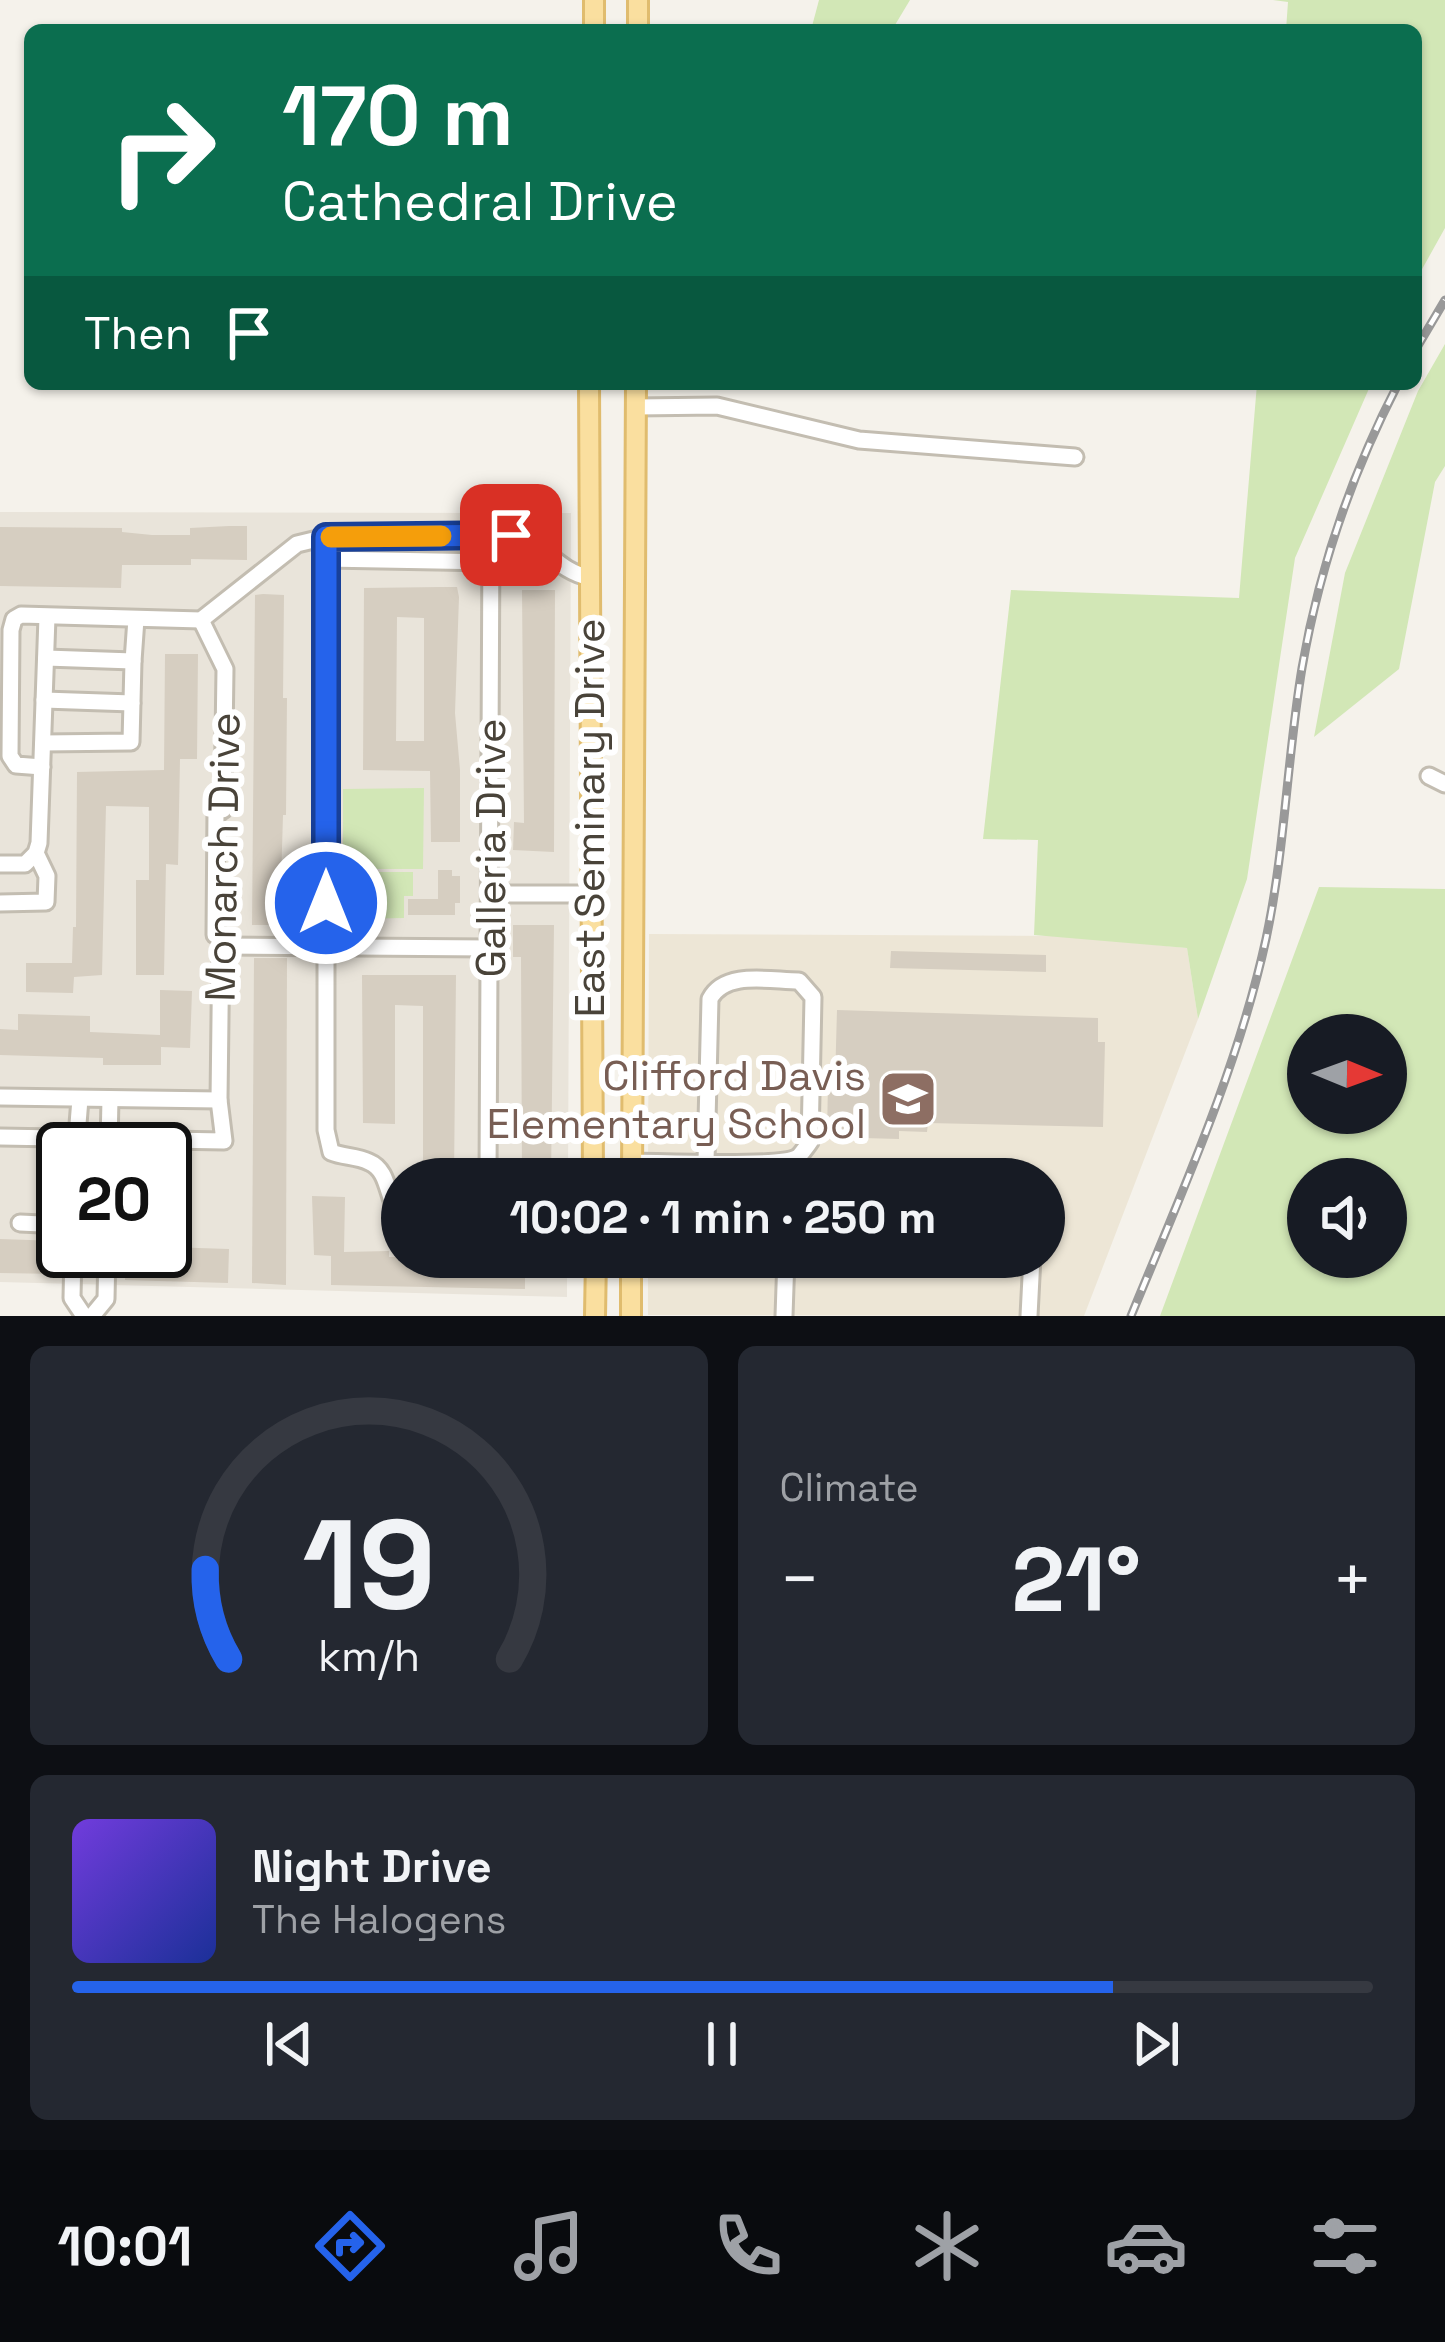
<!DOCTYPE html>
<meta charset="utf-8">
<style>
body{margin:0;font-family:"Space Grotesk",sans-serif;background:#242831;color:#f1f3f6;height:100vh;display:flex;flex-direction:column;font-size:45px;white-space:nowrap}
*{box-sizing:border-box;margin:0}
p{font-size:39px;color:#9ea1a6}
.icon{flex:none;width:66px;height:66px;fill:none;stroke:currentColor;stroke-width:2;stroke-linecap:round;stroke-linejoin:round}
.map{position:relative;height:1316px;overflow:hidden}
.panel{display:flex;flex-direction:column;gap:30px;padding:30px;background:#0d0f14;flex:1}
.panel>*{flex:none}
.hud{position:absolute;left:24px;top:24px;width:1398px;height:366px;border-radius:18px;box-shadow:0 3px 9px #0004;background:#0b6e4f;color:#fff;overflow:hidden}
.needle{width:78px;rotate:91deg}
.controls{position:absolute;left:1287px;top:1014px;display:grid;gap:24px}
.controls a{display:grid;place-items:center;width:120px;height:120px;border-radius:50%;background:#171b24;box-shadow:0 3px 9px #0004;font-size:60px}
.speed{position:absolute;left:36px;top:1122px;display:flex;gap:24px;font-size:60px;font-weight:700;text-align:center}
.speed>*{display:grid;place-content:center;width:156px;height:156px;border-radius:50%;background:#171b24;box-shadow:0 3px 9px #0004;line-height:1}
.speed .limit{border:6px solid #111;border-radius:18px;background:#fff;color:#111}
.pin{position:absolute;display:grid;place-items:center;width:102px;height:102px;color:#fff;margin:-51px;border-radius:24px;box-shadow:0 6px 18px #0006}
.me{position:absolute;width:132px;margin:-66px;rotate:0deg;stroke-linejoin:round;filter:drop-shadow(0 0 9px #0008)}
.turn{display:flex;align-items:center;gap:42px;height:252px;padding:0 60px;font-size:54px}
.turn .icon{width:156px;height:156px;stroke-width:2.5}
.turn b{display:block;font-size:84px;line-height:102px}
.then{display:flex;align-items:center;height:114px;padding:0 60px;background:#0003;gap:24px;font-size:45px}
.big{font-size:90px;font-weight:800;line-height:1.1}
.panel .tile{flex:1;display:flex;flex-direction:column;justify-content:center;gap:18px;min-width:0;padding:0 42px;border-radius:18px;background:#242831}
.panel .dial{align-items:center;gap:0}
.dial svg{height:312px;overflow:visible;fill:none;stroke:#363941;stroke-width:7;stroke-linecap:round;text-anchor:middle}
.dial text{fill:#f1f3f6;stroke:none}
.song{display:flex;align-items:center;gap:36px}
.cover{width:144px;height:144px;border-radius:18px;background:linear-gradient(135deg,hsl(260 70% 55%),hsl(230 70% 35%))}
.played{height:12px;border-radius:6px;background:linear-gradient(90deg,#2563eb 80%,#363941 80%)}
.keys{display:flex;justify-content:space-around;direction:ltr}
.heat{display:flex;justify-content:space-between;align-items:center;font-size:66px;direction:ltr}
.panel .tiles{flex:1;display:grid;gap:30px;grid-template-columns:1fr 1fr}
.tile:last-child{grid-column:span 2}
.trip{position:absolute;left:381px;top:1158px;width:684px;height:120px;border-radius:60px;background:#171b24;box-shadow:0 3px 9px #0004;font-weight:800;line-height:120px;text-align:center}
.dock{display:flex;height:192px;justify-content:space-around;align-items:center;background:#090b0e;color:#9ea1a6}
.dock .icon{width:84px;height:84px}
.dock .current{color:#2563eb}
.dock b{font-size:54px;color:#f1f3f6}
.map>svg:first-child{display:block}
.residential{fill:#e9e4da;fill-rule:evenodd}
.education{fill:#ede6d6}
.green{fill:#d2e7b6;fill-rule:evenodd}
.building{fill:#d6cec1;fill-rule:evenodd}
.lines{fill:none;stroke-linecap:round;stroke-linejoin:round}
.minor-casing{stroke:#c3bdb1;stroke-width:21}
.major-casing{stroke:#e0bc6e;stroke-width:24}
.minor{stroke:#fff;stroke-width:15}
.major{stroke:#fadf9f;stroke-width:18}
.rail-casing{stroke:#999;stroke-width:9}
.rail{stroke:#fff;stroke-width:4.5;stroke-dasharray:14;stroke-linecap:butt}
.route-casing{stroke:#184099;stroke-width:30}
.route{stroke:#2563eb;stroke-width:21}
.slow{stroke:#f59e0b;stroke-width:21}
.labels{text-anchor:middle;stroke-width:12;stroke-linejoin:round;paint-order:stroke}
.street-label{font-size:42px;fill:#494339;stroke:#fff}
.education-label{font-size:42px;fill:#785e54;stroke:#fff;text-anchor:end}
</style>
<div class="map">
<svg width="1445" height="1316" viewBox="0 0 1445 1316">
<rect width="100%" height="100%" fill="#f5f2eb"/>
<!-- residential -->
<path class="residential" d="M0 512 571 513 568 1179H402V1257H567V1297L0 1282ZM63 1149H165V1251H63Z"/>
<!-- education -->
<path class="education" d="M649 934 1065 936 1187 948 1198 1019 1084 1316 648 1315V1257H1044V1179H648Z"/>
<!-- green -->
<g class="green">
<path d="M819 0H910L892 30H811Z"/>
<path d="M1273 0H1445V228L1416 280V30H1286L1288 2Z"/>
<path d="M1445 344V466L1435 482 1399 669 1314 737 1345 573 1418 391Z"/>
<path d="M1257 384H1371L1295 558 1247 879 1198 1019 1187 948 1034 935 1038 840 983 839 1011 590 1239 598Z"/>
<path d="M424 788 423 869H343V789Z"/>
<path d="M353 872H413V896H404V918L353 919Z"/>
<path d="M1319 887 1445 889V1316H1160ZM1386 1035V1113H1308V1035ZM1386 1179V1257H1308V1179Z"/>
</g>
<!-- building -->
<g class="building">
<path d="M229 526H247V560L191 559V565H122L121 588 0 586V527L122 528V532L152 535H190V528Z"/>
<path d="M440 587H457L459 597 455 713 460 770V842H431L430 771 363 770 364 588ZM397 617 424 618V741H396Z"/>
<path d="M522 590H555L554 852 513 850 514 822 524 823Z"/>
<path d="M263 594 284 595 283 698H287L286 815H283L281 882 283 925H252L255 595Z"/>
<path d="M165 654H198L197 759H180L178 865 166 864 164 975H136V880H149V807L106 806 102 975 74 977 73 993 26 992V963H72L73 927H76L77 772 164 770Z"/>
<path d="M438 870H452V876H460V903H455V915H408V899H438Z"/>
<path d="M513 925H554L551 1179H522L521 957H513Z"/>
<path d="M891 951 1046 955V972L890 968Z"/>
<path d="M254 958H287L286 1285 252 1283Z"/>
<path d="M362 975H456L454 1179 423 1178V1006L395 1005V1124L363 1123Z"/>
<path d="M160 990 192 991 190 1048 161 1047V1065H103V1058L0 1055V1029L18 1030V1014L90 1016V1032L160 1035Z"/>
<path d="M837 1010 1098 1018V1042H1105L1103 1127 928 1123 927 1132 899 1131V1139L827 1137 828 1081H835Z"/>
<path d="M312 1196 345 1197 344 1252 389 1251V1257H553L554 1270 525 1271V1289L331 1285V1256L314 1255Z"/>
<path d="M0 1239 59 1241 58 1274 0 1273Z"/>
<path d="M168 1247 229 1249 228 1283 125 1280 126 1251H165Z"/>
</g>
<g class="lines">
<defs>
<g id="minor">
<path d="M636 407 717 406 859 440 1075 457"/>
<path d="M326 537V1130L331 1152C343 1157 357 1156 369 1162 391 1171 386 1202 402 1219"/>
<path d="M326 559 491 562"/>
<path d="M133 661 136 619"/>
<path d="M44 700 132 703"/>
<path d="M43 743 131 742 133 661 46 658"/>
<path d="M42 767 16 765 10 756 11 630 14 619 21 615 201 620 297 544 326 537 511 535C543 541 557 571 588 577"/>
<path d="M1429 776 1445 784"/>
<path d="M0 864H25L36 853 39 843 47 617"/>
<path d="M490 894H591"/>
<path d="M0 903 46 902 47 876 36 853"/>
<path d="M221 946 489 948"/>
<path d="M0 1097 219 1100"/>
<path d="M0 1137 224 1141 219 1100 221 935H215L216 810H223L225 669 201 620"/>
<path d="M109 1144 110 1099"/>
<path d="M76 1149 80 1099"/>
<path d="M632 1162C658 1162 782 1168 798 1157 800 1156 809 1143 810 1142L813 997 799 981C771 981 725 970 710 999L706 1162"/>
<path d="M488 1179 491 535"/>
<path d="M884 1179H950"/>
<path d="M20 1223 63 1225"/>
<path d="M73 1251 72 1298 84 1316"/>
<path d="M929 1257 1032 1260"/>
<path d="M92 1316 106 1299 107 1251"/>
<path d="M784 1316 786 1257"/>
<path d="M1029 1316 1032 1257"/>
</g>
<g id="major">
<path d="M594 30V0"/>
<path d="M638 30V0"/>
<path d="M589 384 593 1179"/>
<path d="M632 1179 636 384"/>
<path d="M595 1316 596 1257"/>
<path d="M631 1316V1257"/>
</g>
</defs>
<!-- minor casing -->
<use href="#minor" class="minor-casing"/>
<!-- major casing -->
<use href="#major" class="major-casing"/>
<!-- minor -->
<use href="#minor" class="minor"/>
<!-- major -->
<use href="#major" class="major"/>
<defs>
<g id="rail">
<path d="M1416 349 1445 300"/>
<path d="M1131 1316C1181 1194 1238 1068 1266 939 1285 850 1287 758 1302 668 1319 569 1352 473 1398 384"/>
</g>
</defs>
<!-- rail casing -->
<use href="#rail" class="rail-casing"/>
<!-- rail -->
<use href="#rail" class="rail"/>
</g>
<g class="lines">
<defs>
<path id="route" d="M326 903V537L511 535"/>
</defs>
<!-- route casing -->
<use href="#route" class="route-casing"/>
<!-- route -->
<use href="#route" class="route"/>
<!-- slow -->
<path class="slow" d="M331 537 441 536"/>
</g>
<!-- icons -->
<defs>
<symbol id="school-square" viewBox="-11 -11 22 22"><rect x="-9" y="-9" width="18" height="18" rx="4" fill="#8d6e63" stroke="#fff"/><path d="M0-5L7-2L0 1L-7-2ZM-4 1L0 2.5L4 1V4Q0 6-4 4Z" fill="#fff"/></symbol>
</defs>
<g fill-rule="evenodd">
<use href="#school-square" x="875" y="1066" width="66" height="66"/>
</g>
<g class="labels">
<!-- street labels -->
<g class="street-label">
<text transform="translate(589 818) rotate(-90)" y="15">East Seminary Drive</text>
<text transform="translate(490 848) rotate(-90)" y="15">Galleria Drive</text>
<text transform="translate(222 857) rotate(-89)" y="15">Monarch Drive</text>
</g>
<!-- education labels -->
<g class="education-label">
<text x="866" y="1090">Clifford Davis<tspan x="866" dy="48">Elementary School</tspan></text>
</g>
</g>
</svg>
<div class="controls">
<a><svg class="needle" viewBox="-14 -14 28 28"><path d="M0-13l5 13h-10z" fill="#e53935"/><path d="M0 13l5-13h-10z" fill="#9ea1a6"/></svg></a>
<a><svg class="icon" aria-label="sound" viewBox="0 0 24 24"><path d="M4 9h4l5-4v14l-5-4H4zM17 9q2 3 0 6"/></svg></a>
</div>
<div class="speed"><div class="limit">20</div></div>
<div class="pin" style="left:511px;top:535px;background:#d93025"><svg class="icon" aria-label="arrive" viewBox="0 0 24 24"><path d="M6 21V4h12l-3 4 3 4H6"/></svg></div>
<svg class="me" style="left:326px;top:903px" viewBox="-20 -20 40 40"><circle r="17" fill="#2563eb" stroke="#fff" stroke-width="3"/><path d="M0-11L8 9 0 5-8 9z" fill="#fff"/></svg>
<div class="trip">10:02 · 1 min · 250 m</div>
<div class="hud">
<div class="turn"><svg class="icon" aria-label="right" viewBox="0 0 24 24"><path d="M7 20v-9h11M14 6l5 5-5 5"/></svg><div><b>170 m</b>Cathedral Drive</div></div>
<div class="then">Then<svg class="icon" aria-label="arrive" viewBox="0 0 24 24"><path d="M6 21V4h12l-3 4 3 4H6"/></svg></div>
</div>
</div>
<section class="panel">
<div class="tiles">
<div class="tile dial"><svg viewBox="0 0 100 80">
<path d="M14 69A42 42 0 1 1 86 69"/>
<path d="M14 69A42 42 0 0 1 8 46" stroke="#2563eb"/>
<text x="50" y="56" font-size="32" font-weight="700">19</text>
<text x="50" y="72" font-size="11">km/h</text>
</svg></div>
<div class="tile"><p>Climate</p>
<div class="heat"><a>−</a><b class="big">21°</b><a>+</a></div>
</div>
<div class="tile">
<div class="song"><i class="cover"></i><div><b>Night Drive</b><p>The Halogens</p></div></div>
<div class="played"></div>
<div class="keys"><svg class="icon" aria-label="previous" viewBox="0 0 24 24"><path d="M18 5L8 12l10 7zM5 5v14"/></svg><svg class="icon" aria-label="pause" viewBox="0 0 24 24"><path d="M8 5v14M16 5v14"/></svg><svg class="icon" aria-label="next" viewBox="0 0 24 24"><path d="M6 5l10 7-10 7zM19 5v14"/></svg></div>
</div>
</div>
</section>
<nav class="dock">
<b>10:01</b>
<svg class="icon current" aria-label="directions" viewBox="0 0 24 24"><path d="M12 3l9 9-9 9-9-9zM9 14v-3h6M13 9l2 2-2 2"/></svg>
<svg class="icon" aria-label="music" viewBox="0 0 24 24"><path d="M9 18V5l10-2v13"/><circle cx="6" cy="18" r="3"/><circle cx="16" cy="16" r="3"/></svg>
<svg class="icon" aria-label="phone" viewBox="0 0 24 24"><path d="M5 4h4l2 5-3 2q2 4 5 5l2-3 5 2v4C11 20 4 13 5 4z"/></svg>
<svg class="icon" aria-label="climate" viewBox="0 0 24 24"><path d="M12 3v18M4 7l16 10M4 17L20 7"/></svg>
<svg class="icon" aria-label="car" viewBox="0 0 24 24"><path d="M5 17H2v-5l4-1 3-4h7l3 4 3 1v5h-3M9 17h6M6 11h13"/><circle cx="7" cy="17" r="2"/><circle cx="17" cy="17" r="2"/></svg>
<svg class="icon" aria-label="filters" viewBox="0 0 24 24"><path d="M4 7h16M4 17h16"/><circle cx="9" cy="7" r="2"/><circle cx="15" cy="17" r="2"/></svg>
</nav>
